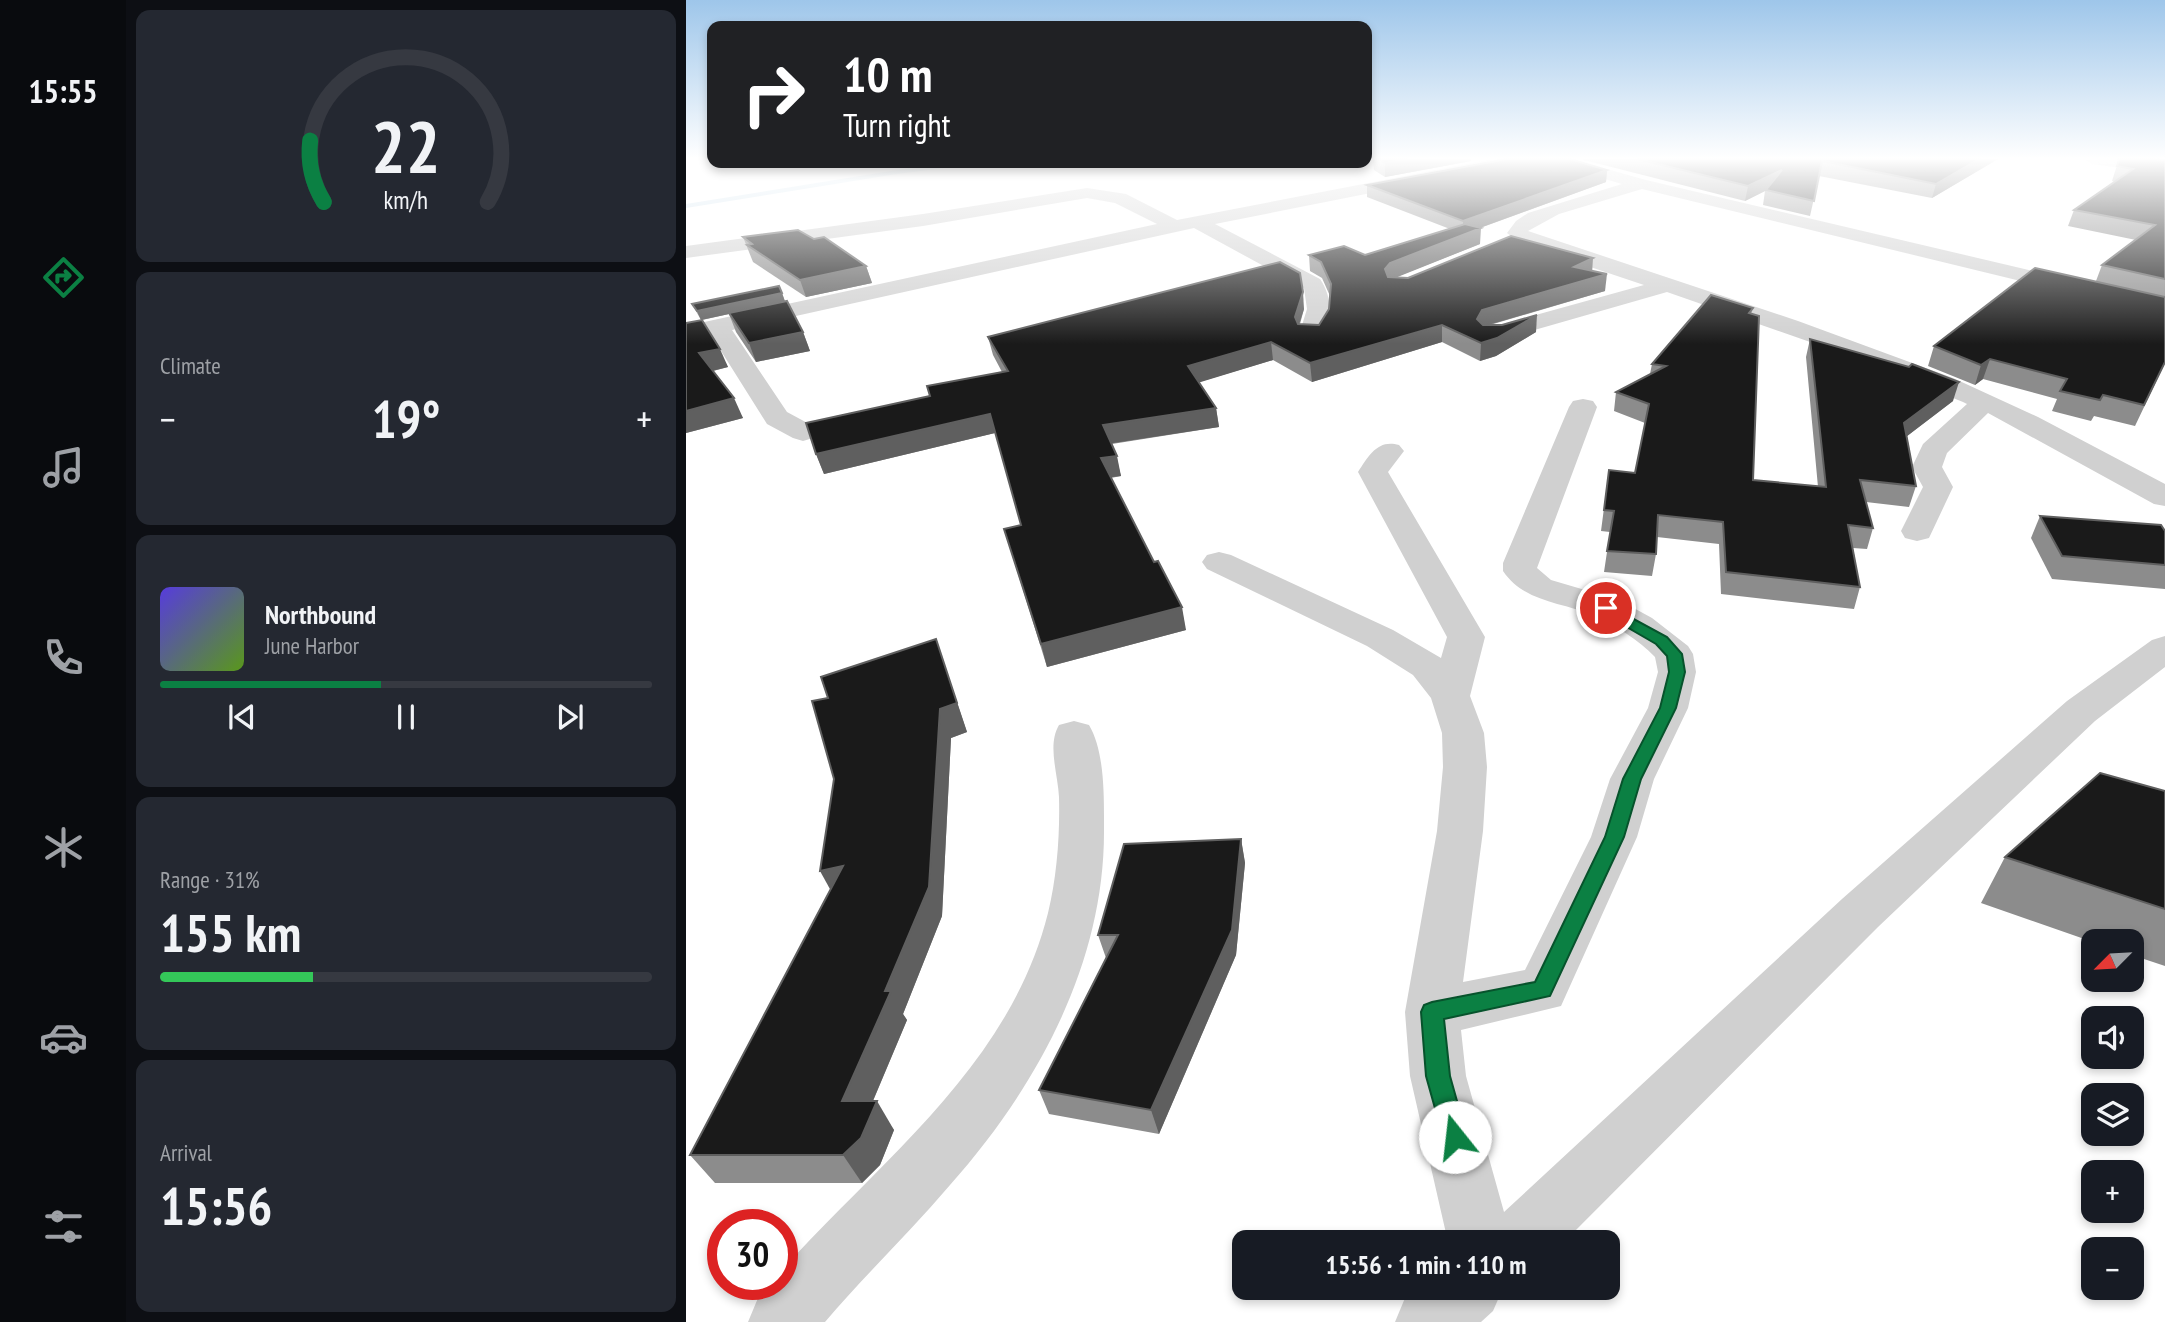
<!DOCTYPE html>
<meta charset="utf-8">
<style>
body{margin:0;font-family:"PT Sans Narrow",sans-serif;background:#242831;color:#f1f3f6;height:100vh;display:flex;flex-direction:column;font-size:26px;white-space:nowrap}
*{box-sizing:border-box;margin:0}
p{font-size:23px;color:#9ea1a6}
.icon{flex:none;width:38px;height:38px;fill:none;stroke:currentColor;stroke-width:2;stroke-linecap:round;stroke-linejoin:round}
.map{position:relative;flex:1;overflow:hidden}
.details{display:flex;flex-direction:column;gap:10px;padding:10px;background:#0d0f14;width:560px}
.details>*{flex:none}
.hud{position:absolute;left:21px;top:21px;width:665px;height:147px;border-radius:14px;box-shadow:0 4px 10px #0003;background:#202124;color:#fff;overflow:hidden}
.needle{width:46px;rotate:246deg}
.tools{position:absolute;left:1395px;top:929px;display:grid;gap:14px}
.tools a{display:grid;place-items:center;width:63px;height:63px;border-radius:14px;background:#171b24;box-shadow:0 4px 10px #0003;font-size:35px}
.speed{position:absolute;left:21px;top:1209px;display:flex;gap:14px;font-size:35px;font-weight:700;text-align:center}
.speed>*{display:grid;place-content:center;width:91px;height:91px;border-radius:50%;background:#171b24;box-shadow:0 4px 10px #0003;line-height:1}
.speed .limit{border:10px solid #d22;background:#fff;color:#111}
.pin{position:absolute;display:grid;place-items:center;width:60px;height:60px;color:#fff;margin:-30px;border:4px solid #fff;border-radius:50%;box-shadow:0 2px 7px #0007}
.me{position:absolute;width:77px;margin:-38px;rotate:344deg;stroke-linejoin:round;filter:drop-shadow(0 0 5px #0008)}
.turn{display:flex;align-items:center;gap:24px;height:147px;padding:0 21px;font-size:32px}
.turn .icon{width:91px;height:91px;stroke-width:2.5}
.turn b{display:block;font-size:49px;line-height:60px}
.big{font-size:52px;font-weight:700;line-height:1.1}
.details .card{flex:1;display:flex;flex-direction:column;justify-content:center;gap:10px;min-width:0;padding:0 24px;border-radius:14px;background:#242831}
.details .dial{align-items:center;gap:0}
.dial svg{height:182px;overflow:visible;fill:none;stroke:#363941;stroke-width:7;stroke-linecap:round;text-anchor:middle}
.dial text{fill:#f1f3f6;stroke:none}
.song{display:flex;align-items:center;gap:21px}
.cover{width:84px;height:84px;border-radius:10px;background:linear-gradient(135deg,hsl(250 70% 55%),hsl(90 70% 35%))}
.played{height:7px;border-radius:4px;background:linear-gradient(90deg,#0b8043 45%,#363941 45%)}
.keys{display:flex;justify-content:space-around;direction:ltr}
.heat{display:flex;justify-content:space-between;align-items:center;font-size:38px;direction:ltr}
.charge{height:10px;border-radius:5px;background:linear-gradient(90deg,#34c759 31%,#363941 0)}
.trip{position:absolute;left:546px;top:1230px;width:388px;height:70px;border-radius:14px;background:#171b24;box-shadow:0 4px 10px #0003;font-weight:700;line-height:70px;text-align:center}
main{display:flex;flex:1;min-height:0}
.tabs{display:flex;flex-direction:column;width:126px;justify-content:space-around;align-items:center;background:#090b0e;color:#9ea1a6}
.tabs .icon{width:49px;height:49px}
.tabs .current{color:#0b8043}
.tabs b{font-size:32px;color:#f1f3f6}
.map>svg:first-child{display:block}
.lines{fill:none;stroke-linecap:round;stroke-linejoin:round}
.stream{fill:#cfe2ee;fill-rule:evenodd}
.minor{fill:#d0d0d0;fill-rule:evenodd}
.tertiary{fill:#d0d0d0;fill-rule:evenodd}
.wall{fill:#8c8c8c}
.shaded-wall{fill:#5f5f5f}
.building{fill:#1a1a1a;stroke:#5f5f5f;stroke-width:2}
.route{fill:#0b8043;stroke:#07532c;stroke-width:2}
</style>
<main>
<nav class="tabs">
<b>15:55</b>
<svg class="icon current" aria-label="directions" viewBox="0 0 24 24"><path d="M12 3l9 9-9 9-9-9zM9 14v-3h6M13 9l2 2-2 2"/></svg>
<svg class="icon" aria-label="music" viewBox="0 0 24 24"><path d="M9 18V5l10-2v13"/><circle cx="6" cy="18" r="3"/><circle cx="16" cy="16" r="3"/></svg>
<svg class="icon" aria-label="phone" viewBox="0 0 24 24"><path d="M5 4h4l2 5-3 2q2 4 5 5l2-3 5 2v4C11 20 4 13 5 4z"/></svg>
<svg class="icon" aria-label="climate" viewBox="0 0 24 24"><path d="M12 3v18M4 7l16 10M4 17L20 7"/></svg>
<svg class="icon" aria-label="car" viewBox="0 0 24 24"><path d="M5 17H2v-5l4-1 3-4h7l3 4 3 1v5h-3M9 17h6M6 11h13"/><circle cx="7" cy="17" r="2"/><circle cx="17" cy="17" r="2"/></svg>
<svg class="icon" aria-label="filters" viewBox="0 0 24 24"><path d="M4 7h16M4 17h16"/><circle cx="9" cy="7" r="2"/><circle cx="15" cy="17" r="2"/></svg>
</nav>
<section class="details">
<div class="card dial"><svg viewBox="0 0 100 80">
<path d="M14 69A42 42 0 1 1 86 69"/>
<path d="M14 69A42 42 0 0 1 8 42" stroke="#0b8043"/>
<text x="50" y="56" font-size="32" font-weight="700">22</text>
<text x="50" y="72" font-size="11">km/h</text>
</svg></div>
<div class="card"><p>Climate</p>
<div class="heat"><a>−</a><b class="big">19°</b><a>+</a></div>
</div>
<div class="card">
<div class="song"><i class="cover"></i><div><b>Northbound</b><p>June Harbor</p></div></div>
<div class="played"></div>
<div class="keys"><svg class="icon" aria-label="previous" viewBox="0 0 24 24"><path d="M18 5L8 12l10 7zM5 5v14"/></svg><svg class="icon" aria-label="pause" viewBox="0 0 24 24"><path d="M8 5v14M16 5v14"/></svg><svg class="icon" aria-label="next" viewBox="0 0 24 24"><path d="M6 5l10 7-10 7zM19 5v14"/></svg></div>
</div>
<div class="card"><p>Range · 31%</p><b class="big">155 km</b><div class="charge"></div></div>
<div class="card"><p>Arrival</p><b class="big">15:56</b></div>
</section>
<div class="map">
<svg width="1479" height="1322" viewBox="0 0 1479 1322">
<rect width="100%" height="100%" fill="#fff"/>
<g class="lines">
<!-- stream -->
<path class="stream" d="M282 163H297L211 174 0 208V204L211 170Z"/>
<!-- minor -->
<g class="minor">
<path d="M807 159H839L831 164 529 224 634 279C647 298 647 321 634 340H616L613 335 621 309 618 288 508 228 46 330 101 412 127 426 131 432 127 438 117 441 107 438 81 424 25 335 0 340V326L471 224 429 203 401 198 237 226 0 258V246L237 214 401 188 440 194 491 220Z"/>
<path d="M860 159H885L960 180 1479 302V316L956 189 873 214 842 231 1112 321 1267 378 1352 417 1479 484V506L1468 504 1302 413 1261 453 1256 467 1267 487 1243 538 1231 541 1219 538 1215 531 1237 487 1226 467 1237 444 1281 404 1277 402 1147 350 981 292 814 340H796L793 335 796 330 958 285 836 244 821 233 830 221 842 213 936 184 862 162Z"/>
<path d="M897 399 907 401 911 407 851 568 865 580 933 600 966 618 1002 646 1007 654 1010 672 1002 708 968 779 951 837 875 1006 775 1030 780 1076 818 1212 1156 899 1381 701 1466 640 1479 636V667L1409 721 1192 927 878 1242H762L724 1076 719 1012 751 831 757 767 756 733 745 698 727 675 681 646 521 569 516 562 521 555 533 552 545 555 707 630 755 658 761 637 672 472C683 455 692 439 713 445L718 451 702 472 799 637 784 696 798 733 801 767 797 831 777 982 839 970 905 837 924 779 962 708 972 672 969 657C953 640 929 625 907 615 874 602 838 602 817 571V563L883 407 887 401Z"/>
<path d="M388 721 403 725C419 752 418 797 418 829 419 963 351 1087 264 1185 224 1232 179 1275 139 1322H62L72 1298 84 1284H96V1270C196 1159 324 1065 362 913 371 876 374 835 373 797 372 774 361 745 373 725Z"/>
<path d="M732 1288H817L807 1311 795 1322H709L719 1298Z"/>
</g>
<!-- tertiary -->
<path class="tertiary" d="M1398 159H1440L1479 164V174L1406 164Z"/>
</g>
<!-- wall -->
<g class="wall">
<path d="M687 159H785V161L699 177 688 170Z"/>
<path d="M894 159H1312L1246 198 1133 176 1124 216 1077 205 1079 191 1059 201Z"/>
<path d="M1433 159H1479V363L1449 426 1408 416 1405 421 1366 411 1371 399 1297 379 1289 385 1242 366 1248 346 1410 281 1416 265 1450 240 1382 226 1388 210 1429 182 1426 181Z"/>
<path d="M921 170 920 182 794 228V244L710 277 722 278 906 271 919 291 804 325 850 332 810 356 794 361 756 342 626 382 587 360 513 382 530 408 533 427 426 444 435 476 425 478 500 630 361 667 318 529 335 525 309 433 138 474 130 454 244 396 316 372 307 355 302 337 618 309 614 324 633 325 643 309 644 296 636 278 624 271 623 255H679L764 229 681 197V185Z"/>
<path d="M57 237 128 239 180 266 186 283 120 297 67 262Z"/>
<path d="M96 293 99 301 117 332 124 351 70 362 50 332 43 314 16 320 42 367 27 371 57 418 0 433V323L15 320 6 304Z"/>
<path d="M1067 308 1065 314 1067 480 1132 487 1120 357 1124 339 1267 401 1221 436 1230 486 1223 507 1180 502 1187 528 1181 549 1167 548 1174 587 1168 609 1035 594 1033 544 971 537 970 554 966 576 918 572 924 532 915 531 923 470 949 473 959 423 928 411 930 392 964 374 966 364Z"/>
<path d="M1354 516 1479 531V589L1366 579 1345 538Z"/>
<path d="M250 639 281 732 265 738 256 916 217 1014 221 1020 187 1101 208 1130 194 1165 176 1183H29L4 1155 144 890 148 779 142 698Z"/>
<path d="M1479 791V966L1446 955V942H1407L1295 903 1319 857Z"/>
<path d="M555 839 559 863 550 955 473 1134 363 1114 353 1090 420 958 412 935Z"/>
</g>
<!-- shaded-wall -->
<g class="shaded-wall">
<path d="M722 159H785V161L699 177V163Z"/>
<path d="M1293 159H1312L1246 198 1250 184Z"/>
<path d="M921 170 920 182 777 234V221Z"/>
<path d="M1096 170 1093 184 1059 201 1062 186Z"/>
<path d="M795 228 794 244 704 280 699 269 704 263Z"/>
<path d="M907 258 906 274 888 267Z"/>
<path d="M180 266 186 283 120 297 114 280Z"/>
<path d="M921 274 919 291 795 327 791 319 796 310Z"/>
<path d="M617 292 618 309 610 334 609 317Z"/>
<path d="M96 293 99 302 15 320 11 311Z"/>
<path d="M851 315 850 332 810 356 794 361 795 343Z"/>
<path d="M756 325V342L626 382 624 363Z"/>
<path d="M117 332 124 351 70 362 63 343Z"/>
<path d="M585 342 587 360 505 385 502 366Z"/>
<path d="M34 349 42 367 22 372 13 353Z"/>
<path d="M1304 359 1297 379 1289 385 1295 365Z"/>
<path d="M1273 382 1267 401 1212 443 1218 423Z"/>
<path d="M48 398 57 418 0 433V411Z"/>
<path d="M530 408 533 427 421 444 417 425Z"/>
<path d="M304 414 309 433 138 474 130 454Z"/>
<path d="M431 456 435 476 419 478 415 458Z"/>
<path d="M496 607 500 630 361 667 355 644Z"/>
<path d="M250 639 281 732 265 738 256 916 217 1014 221 1020 175 1129 156 1101 199 991 254 709Z"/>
<path d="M555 839 559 863 550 955 473 1134 465 1110Z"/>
<path d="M157 866 150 900 134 871Z"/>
<path d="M191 1101 208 1130 194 1165 176 1183 157 1155Z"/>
</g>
<!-- building -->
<g class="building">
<path d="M692 159H722L699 163Z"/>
<path d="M821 159H884L921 170 777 221 681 185Z"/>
<path d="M951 159H1293L1250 184 1136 161 1128 201 1080 190 1096 170 1062 186Z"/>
<path d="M1433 159H1465L1479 160V279L1416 265 1469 225 1388 210 1447 169 1431 166Z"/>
<path d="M779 224 795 228 704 263 699 269 702 277 722 278 825 236 907 258 888 267 921 274 796 310 791 319 797 325H816L851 315 811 338 795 343 756 325 624 363 585 342 502 366 530 408 417 425 431 456 415 458 468 562 472 561 496 607 355 644 318 529 335 525 304 414 130 454 120 423 244 396 241 386 322 371 302 337 594 262 614 273 617 292 609 317 612 324 633 325 643 309 645 284 635 262 623 255 658 246 679 255Z"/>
<path d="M112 230 128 239 138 237 180 266 114 280 61 245 66 244 57 237Z"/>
<path d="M1349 268 1479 297V362L1458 405 1417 395 1414 400 1374 391 1381 379 1304 359 1295 365 1248 346Z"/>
<path d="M93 286 96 293 11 311 6 304Z"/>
<path d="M1025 295 1067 308 1063 313 1073 316 1067 480 1140 487 1124 339 1223 367 1226 364 1273 382 1218 423 1230 486 1174 480 1187 528 1162 525 1174 587 1040 572 1037 522 972 515 970 554 921 551 928 511 918 510 923 470 949 473 963 404 930 392 980 366 966 364Z"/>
<path d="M101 301 117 332 63 343 43 313Z"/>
<path d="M16 320 34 349 13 353 48 398 0 411V323Z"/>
<path d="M1354 516 1475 525 1479 531V565L1376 556Z"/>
<path d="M250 639 271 703 254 709 243 887 199 991H205L156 1101H191L175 1138 157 1155H4L157 866 134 871 148 779 126 701 142 698 135 677Z"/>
<path d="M1414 773 1479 791V909L1319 857Z"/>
<path d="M555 839 546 930 465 1110 353 1090 432 935H412L438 844Z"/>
</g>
<!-- sky -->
<linearGradient id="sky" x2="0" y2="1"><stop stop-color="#9ec6ea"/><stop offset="0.46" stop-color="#fff"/><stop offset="1" stop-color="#fff" stop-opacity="0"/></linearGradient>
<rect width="1479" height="344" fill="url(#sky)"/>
<!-- route -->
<path class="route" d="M920 604 981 637 996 654 999 672 990 708 955 779 938 837 864 996 758 1019 764 1076 781 1137 778 1145 769 1149 760 1145 757 1137 740 1076 735 1012 738 1005 746 1002 849 982 919 837 937 779 974 708 983 672 981 656 970 644 915 612 913 608Z"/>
</svg>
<div class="tools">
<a><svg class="needle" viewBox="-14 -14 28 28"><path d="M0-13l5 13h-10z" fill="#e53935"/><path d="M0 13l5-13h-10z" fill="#9ea1a6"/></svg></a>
<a><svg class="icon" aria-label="sound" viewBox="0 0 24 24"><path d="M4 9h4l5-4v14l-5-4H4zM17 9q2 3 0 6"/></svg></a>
<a><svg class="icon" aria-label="layers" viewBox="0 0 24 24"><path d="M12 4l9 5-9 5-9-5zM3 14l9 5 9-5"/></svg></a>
<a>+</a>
<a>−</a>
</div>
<div class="speed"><div class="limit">30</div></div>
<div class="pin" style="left:920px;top:608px;background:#d93025"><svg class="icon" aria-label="arrive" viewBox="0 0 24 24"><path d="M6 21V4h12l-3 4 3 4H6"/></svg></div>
<svg class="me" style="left:769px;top:1137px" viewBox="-20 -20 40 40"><circle r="19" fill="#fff"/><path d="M0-13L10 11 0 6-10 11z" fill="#0b8043"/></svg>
<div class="trip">15:56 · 1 min · 110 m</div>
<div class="hud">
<div class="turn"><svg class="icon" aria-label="right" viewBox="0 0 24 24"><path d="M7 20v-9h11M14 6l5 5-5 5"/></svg><div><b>10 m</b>Turn right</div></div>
</div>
</div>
</main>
